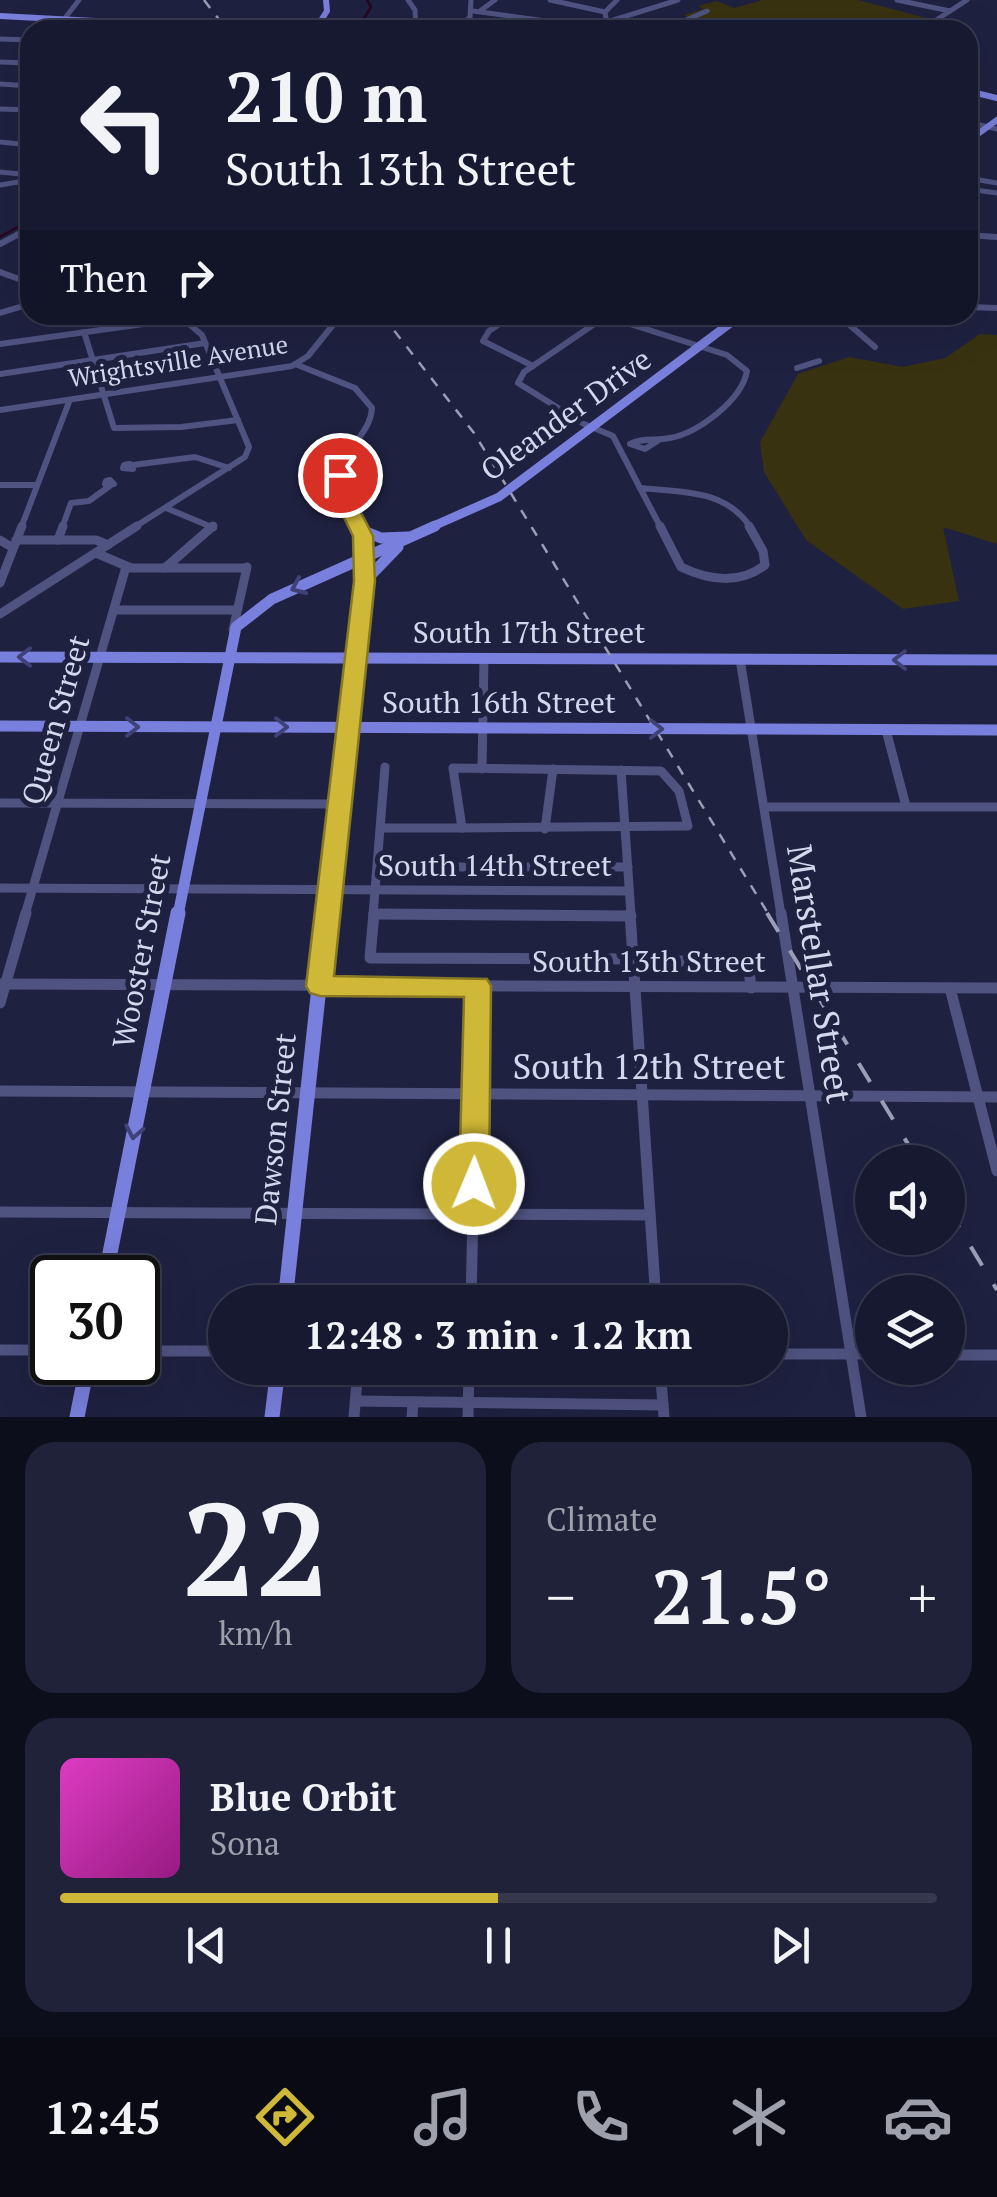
<!DOCTYPE html>
<meta charset="utf-8">
<style>
body{margin:0;font-family:"PT Serif",serif;background:#202239;color:#f1f3f6;height:100vh;display:flex;flex-direction:column;font-size:38px;white-space:nowrap}
*{box-sizing:border-box;margin:0}
p{font-size:32px;color:#9ea0ab}
.icon{flex:none;width:55px;height:55px;fill:none;stroke:currentColor;stroke-width:2;stroke-linecap:round;stroke-linejoin:round}
.map{position:relative;height:1417px;overflow:hidden}
.drawer{display:flex;flex-direction:column;gap:25px;padding:25px;background:#0d0e1b;flex:1}
.drawer>*{flex:none}
.guide{position:absolute;left:20px;top:20px;width:958px;height:305px;border-radius:30px;box-shadow:0 10px 40px #0002,0 0 0 2px #36384d;background:#171931;color:#f1f3f6;overflow:hidden}
.tools{position:absolute;left:855px;top:1145px;display:grid;gap:20px}
.tools a{display:grid;place-items:center;width:110px;height:110px;border-radius:50%;background:#171931;box-shadow:0 10px 40px #0002,0 0 0 2px #36384d;font-size:50px}
.speed{position:absolute;left:30px;top:1255px;display:flex;gap:20px;font-size:50px;font-weight:700;text-align:center}
.speed>*{display:grid;place-content:center;width:130px;height:130px;border-radius:50%;background:#171931;box-shadow:0 10px 40px #0002,0 0 0 2px #36384d;line-height:1}
.speed .limit{border:5px solid #111;border-radius:15px;background:#fff;color:#111}
.pin{position:absolute;display:grid;place-items:center;width:85px;height:85px;color:#fff;margin:-42px;border:5px solid #fff;border-radius:50%;box-shadow:0 2px 10px #0007}
.me{position:absolute;width:110px;margin:-55px;rotate:1deg;stroke-linejoin:round;filter:drop-shadow(0 0 8px #0008)}
.turn{display:flex;align-items:center;gap:35px;height:210px;padding:0 40px;font-size:45px}
.turn .icon{width:130px;height:130px;stroke-width:2.5}
.turn b{display:block;font-size:70px;line-height:85px}
.then{display:flex;align-items:center;height:95px;padding:0 40px;background:#0003;gap:20px;font-size:38px}
.big{font-size:75px;font-weight:800;line-height:1.1}
.drawer .widget{flex:1;display:flex;flex-direction:column;justify-content:center;gap:15px;min-width:0;padding:0 35px;border-radius:30px;background:#202239}
.drawer .dial{align-items:center;gap:0}
.dial b{font-size:130px;line-height:1}
.song{display:flex;align-items:center;gap:30px}
.cover{width:120px;height:120px;border-radius:15px;background:linear-gradient(135deg,hsl(310 70% 55%),hsl(310 70% 35%))}
.played{height:10px;border-radius:5px;background:linear-gradient(90deg,#cfb837 50%,#36384d 50%)}
.keys{display:flex;justify-content:space-around;direction:ltr}
.heat{display:flex;justify-content:space-between;align-items:center;font-size:55px;direction:ltr}
.drawer .tiles{flex:1;display:grid;gap:25px;grid-template-columns:1fr 1fr}
.widget:last-child{grid-column:span 2}
.trip{position:absolute;left:208px;top:1285px;width:580px;height:100px;border-radius:50px;background:#171931;box-shadow:0 10px 40px #0002,0 0 0 2px #36384d;font-weight:800;line-height:100px;text-align:center}
.dock{display:flex;height:160px;justify-content:space-around;align-items:center;background:#090a14;color:#9ea0ab}
.dock .icon{width:70px;height:70px}
.dock .on{color:#cfb837}
.dock b{font-size:45px;color:#f1f3f6}
.map>svg:first-child{display:block}
.green{fill:#383210}
.lines{fill:none;stroke-linecap:round;stroke-linejoin:round}
.stream{stroke:#270720;stroke-width:2.5}
.minor-far3{stroke:#4f5380;stroke-width:5}
.minor-far2{stroke:#4f5380;stroke-width:6}
.minor-far1{stroke:#4f5380;stroke-width:9}
.minor{stroke:#4f5380;stroke-width:11}
.major-far3{stroke:#797fdc;stroke-width:6}
.major-far2{stroke:#797fdc;stroke-width:9}
.major-far1{stroke:#797fdc;stroke-width:11}
.major{stroke:#797fdc;stroke-width:15}
.rail-far1{stroke:#9a9eb6;stroke-width:2.5;stroke-dasharray:10 10;stroke-linecap:butt}
.rail{stroke:#9a9eb6;stroke-width:4;stroke-dasharray:22 22;stroke-linecap:butt}
.oneway{stroke:#3e4277}
.route{fill:#cfb837;stroke:#877824;stroke-width:2.5}
.labels{text-anchor:middle;stroke-width:10;stroke-linejoin:round;paint-order:stroke}
.far-street-label{font-size:25px;fill:#d4d8ed;stroke:#1f2141}
.street-label{font-size:30px;fill:#d4d8ed;stroke:#1f2141}
.near-street-label{font-size:35px;fill:#d4d8ed;stroke:#1f2141}
</style>
<div class="map">
<svg width="997" height="1417" viewBox="0 0 997 1417">
<rect width="100%" height="100%" fill="#1f2141"/>
<!-- green -->
<g class="green">
<path d="M762 0H858L926 18 907 30H667L688 17 684 15 703 9 698 6 717 1 734 8Z"/>
<path d="M980 334 997 335V544L943 527 959 601 903 609 806 540 764 472 760 442 798 374 849 357 903 367 945 358Z"/>
</g>
<g class="lines">
<!-- stream -->
<g class="stream">
<path d="M357 30 371 7 367 0"/>
<path d="M0 237 30 220"/>
</g>
<!-- minor-far3 -->
<g class="minor-far3">
<path d="M408 0 415 10 416 30"/>
<path d="M550 0 605 12"/>
<path d="M897 0 950 11"/>
<path d="M473 11 582 26"/>
<path d="M480 11 495 0"/>
<path d="M65 18 79 0"/>
<path d="M606 18 605 12 617 0"/>
<path d="M611 21 635 30"/>
<path d="M456 30 470 17 471 0"/>
<path d="M503 30 528 20"/>
<path d="M581 30 678 0"/>
<path d="M663 30 707 11"/>
<path d="M921 30 967 0"/>
<path d="M0 39 30 40"/>
<path d="M0 62 30 63"/>
<path d="M0 84 30 86"/>
<path d="M0 109 30 110"/>
<path d="M968 122 997 129"/>
<path d="M0 142 30 145"/>
<path d="M0 172 30 175"/>
<path d="M968 178 997 183"/>
<path d="M0 185 30 180"/>
<path d="M968 189 997 193"/>
<path d="M25 231 30 228"/>
</g>
<!-- minor-far2 -->
<g class="minor-far2">
<path d="M968 235 996 237"/>
<path d="M0 244 30 228"/>
<path d="M0 272 30 283"/>
<path d="M968 307 997 308"/>
<path d="M0 313 30 304"/>
<path d="M513 315 489 331 483 341 533 366"/>
<path d="M838 315 875 347"/>
<path d="M605 316 727 355 747 371C742 400 698 433 670 438 655 441 643 437 630 444L645 449 659 440"/>
<path d="M606 316 524 372 518 383 584 424 613 436 640 488"/>
<path d="M84 332 114 428 181 427 238 420"/>
<path d="M0 344 165 321 189 324 202 335 249 447 245 457 133 528"/>
<path d="M295 364 355 388 372 408C371 423 363 432 355 444 333 474 344 498 356 528"/>
<path d="M797 368 819 361"/>
<path d="M0 374 205 343"/>
<path d="M0 410 292 366 308 356 341 315"/>
<path d="M130 464 133 469 123 468 124 465Z"/>
<path d="M133 465 195 457 229 468"/>
<path d="M110 480 114 484H105L106 481Z"/>
<path d="M0 485H37"/>
<path d="M166 508 214 528"/>
<path d="M21 528 69 402"/>
<path d="M62 528 71 503 89 501 111 485"/>
<path d="M661 528 640 488C681 492 726 489 751 528"/>
</g>
<!-- minor-far1 -->
<g class="minor-far1">
<path d="M355 526 365 557"/>
<path d="M660 526 681 567C708 580 740 585 765 565L763 551 749 526"/>
<path d="M0 540 13 548"/>
<path d="M16 540H96L108 545"/>
<path d="M58 540 63 526"/>
<path d="M96 553 131 568H246"/>
<path d="M165 568 213 526"/>
<path d="M0 583 22 526"/>
<path d="M114 610H236"/>
<path d="M0 614 137 526"/>
<path d="M233 630 247 567"/>
<path d="M740 659 781 915"/>
<path d="M886 730 906 806"/>
<path d="M453 768 661 771 679 791 688 826 462 828Z"/>
<path d="M482 769 484 658"/>
<path d="M621 770 631 915"/>
<path d="M0 803 339 804"/>
<path d="M764 807H997"/>
<path d="M381 828H462"/>
<path d="M545 829 553 769"/>
<path d="M379 867H628"/>
<path d="M0 888 629 891"/>
<path d="M375 914 564 915"/>
<path d="M25 915 126 567"/>
<path d="M373 915 385 767"/>
</g>
<!-- minor -->
<g class="minor">
<path d="M374 913 370 958 634 959"/>
<path d="M630 913 656 1302"/>
<path d="M781 913 861 1417"/>
<path d="M375 914 631 916"/>
<path d="M634 961H748L751 988"/>
<path d="M0 984 997 988"/>
<path d="M950 988 997 1171"/>
<path d="M0 1003 26 913"/>
<path d="M0 1091 997 1097"/>
<path d="M0 1212 650 1215"/>
<path d="M471 1302 478 986"/>
<path d="M0 1350H52"/>
<path d="M138 1351H225"/>
<path d="M770 1354H872"/>
<path d="M948 1355H997"/>
<path d="M660 1368 664 1417"/>
<path d="M356 1401 663 1405"/>
<path d="M354 1417 358 1368"/>
<path d="M412 1417 413 1402"/>
<path d="M468 1417 469 1368"/>
</g>
<!-- major-far3 -->
<g class="major-far3">
<path d="M0 16 266 30"/>
<path d="M315 30 327 11 326 0"/>
<path d="M968 91 997 98"/>
<path d="M968 141 997 120"/>
</g>
<!-- major-far2 -->
<path class="major-far2" d="M429 528 499 497 741 315"/>
<!-- major-far1 -->
<g class="major-far1">
<path d="M359 529 381 538 408 537"/>
<path d="M366 580 398 547"/>
<path d="M0 657 997 660"/>
<path d="M0 726 997 730"/>
<path d="M178 915 236 627 272 599 435 526"/>
<path d="M327 915 365 557"/>
</g>
<!-- major -->
<g class="major">
<path d="M105 1278 178 913"/>
<path d="M285 1302 327 913"/>
<path d="M77 1417 88 1362"/>
<path d="M272 1417 278 1368"/>
</g>
<!-- rail-far1 -->
<g class="rail-far1">
<path d="M204 0 227 30"/>
<path d="M382 315 474 433 769 915"/>
</g>
<!-- rail -->
<g class="rail">
<path d="M767 913 919 1162"/>
<path d="M948 1209 997 1290"/>
</g>
</g>
<!-- one-way arrows -->
<defs><path id="oneway-chevron" d="M-2-3.5L2.5 0L-2 3.5" fill="none" stroke-width="1.6" stroke-linecap="round" stroke-linejoin="round" transform="scale(2.5)"/></defs>
<g class="oneway">
<use href="#oneway-chevron" transform="translate(298 587) rotate(156)"/>
<use href="#oneway-chevron" transform="translate(25 657) rotate(-180)"/>
<use href="#oneway-chevron" transform="translate(900 660) rotate(-180)"/>
<use href="#oneway-chevron" transform="translate(132 727)"/>
<use href="#oneway-chevron" transform="translate(281 727)"/>
<use href="#oneway-chevron" transform="translate(656 729)"/>
<use href="#oneway-chevron" transform="translate(134 1132) rotate(101)"/>
</g>
<!-- route -->
<path class="route" d="M340 469 350 475 353 497 373 536 375 581 334 976 487 979 491 986 489 1184 484 1193 474 1197 463 1193 459 1184 464 997 320 996 310 993 306 986 354 581 353 536 334 497 331 475Z"/>
<g class="labels">
<!-- far-street labels -->
<g class="far-street-label">
<text transform="translate(178 361) rotate(-9)" y="9">Wrightsville Avenue</text>
</g>
<!-- street labels -->
<g class="street-label">
<text transform="translate(566 415) rotate(-36)" y="10">Oleander Drive</text>
<text x="529" y="643">South 17th Street</text>
<text x="499" y="713">South 16th Street</text>
<text transform="translate(56 720) rotate(-74)" y="10">Queen Street</text>
<text x="495" y="876">South 14th Street</text>
<text transform="translate(142 951) rotate(-79)" y="10">Wooster Street</text>
<text x="649" y="972">South 13th Street</text>
<text transform="translate(276 1129) rotate(-84)" y="10">Dawson Street</text>
</g>
<!-- near-street labels -->
<g class="near-street-label">
<text transform="translate(819 974) rotate(81)" y="12">Marstellar Street</text>
<text x="649" y="1079">South 12th Street</text>
</g>
</g>
</svg>
<div class="tools">
<a><svg class="icon" aria-label="sound" viewBox="0 0 24 24"><path d="M4 9h4l5-4v14l-5-4H4zM17 9q2 3 0 6"/></svg></a>
<a><svg class="icon" aria-label="layers" viewBox="0 0 24 24"><path d="M12 4l9 5-9 5-9-5zM3 14l9 5 9-5"/></svg></a>
</div>
<div class="speed"><div class="limit">30</div></div>
<div class="pin" style="left:340px;top:475px;background:#d93025"><svg class="icon" aria-label="arrive" viewBox="0 0 24 24"><path d="M6 21V4h12l-3 4 3 4H6"/></svg></div>
<svg class="me" style="left:474px;top:1184px" viewBox="-20 -20 40 40"><circle r="17" fill="#cfb837" stroke="#fff" stroke-width="3"/><path d="M0-11L8 9 0 5-8 9z" fill="#fff"/></svg>
<div class="trip">12:48 · 3 min · 1.2 km</div>
<div class="guide">
<div class="turn"><svg class="icon" aria-label="left" viewBox="0 0 24 24"><path d="M17 20v-9H6M10 6l-5 5 5 5"/></svg><div><b>210 m</b>South 13th Street</div></div>
<div class="then">Then<svg class="icon" aria-label="right" viewBox="0 0 24 24"><path d="M7 20v-9h11M14 6l5 5-5 5"/></svg></div>
</div>
</div>
<section class="drawer">
<div class="tiles">
<div class="widget dial"><b>22</b><p>km/h</p></div>
<div class="widget"><p>Climate</p>
<div class="heat"><a>−</a><b class="big">21.5°</b><a>+</a></div>
</div>
<div class="widget">
<div class="song"><i class="cover"></i><div><b>Blue Orbit</b><p>Sona</p></div></div>
<div class="played"></div>
<div class="keys"><svg class="icon" aria-label="previous" viewBox="0 0 24 24"><path d="M18 5L8 12l10 7zM5 5v14"/></svg><svg class="icon" aria-label="pause" viewBox="0 0 24 24"><path d="M8 5v14M16 5v14"/></svg><svg class="icon" aria-label="next" viewBox="0 0 24 24"><path d="M6 5l10 7-10 7zM19 5v14"/></svg></div>
</div>
</div>
</section>
<nav class="dock">
<b>12:45</b>
<svg class="icon on" aria-label="directions" viewBox="0 0 24 24"><path d="M12 3l9 9-9 9-9-9zM9 14v-3h6M13 9l2 2-2 2"/></svg>
<svg class="icon" aria-label="music" viewBox="0 0 24 24"><path d="M9 18V5l10-2v13"/><circle cx="6" cy="18" r="3"/><circle cx="16" cy="16" r="3"/></svg>
<svg class="icon" aria-label="phone" viewBox="0 0 24 24"><path d="M5 4h4l2 5-3 2q2 4 5 5l2-3 5 2v4C11 20 4 13 5 4z"/></svg>
<svg class="icon" aria-label="climate" viewBox="0 0 24 24"><path d="M12 3v18M4 7l16 10M4 17L20 7"/></svg>
<svg class="icon" aria-label="car" viewBox="0 0 24 24"><path d="M5 17H2v-5l4-1 3-4h7l3 4 3 1v5h-3M9 17h6M6 11h13"/><circle cx="7" cy="17" r="2"/><circle cx="17" cy="17" r="2"/></svg>
</nav>
